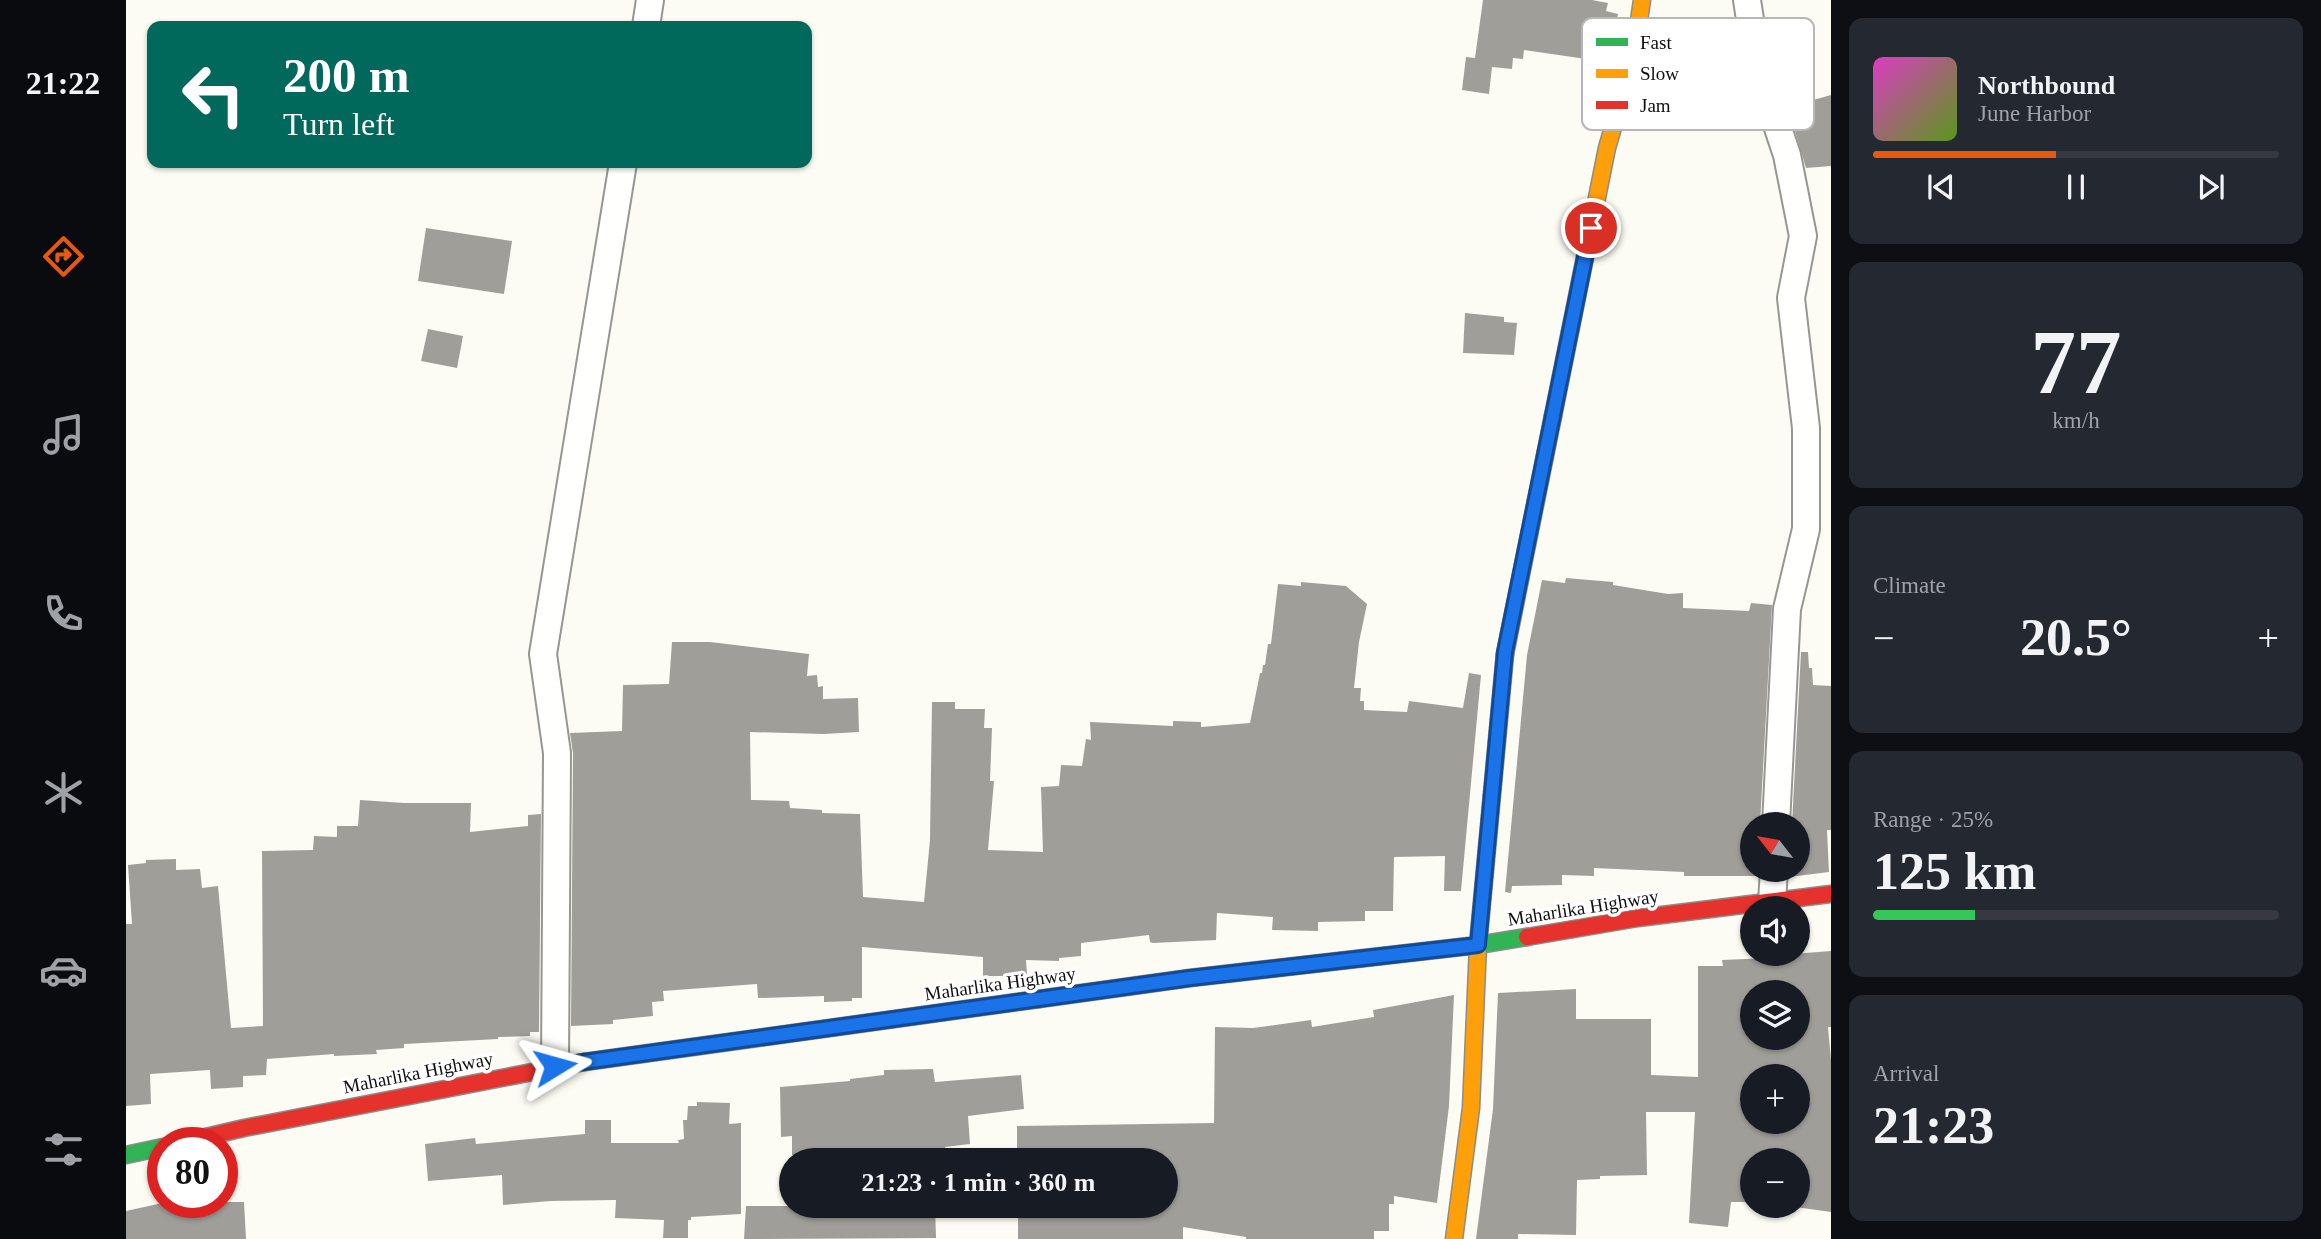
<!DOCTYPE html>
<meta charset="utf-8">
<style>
body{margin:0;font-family:"Times New Roman",serif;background:#242831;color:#f1f3f6;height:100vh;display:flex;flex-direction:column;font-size:26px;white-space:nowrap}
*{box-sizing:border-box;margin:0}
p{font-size:23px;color:#9ea1a6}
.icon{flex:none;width:38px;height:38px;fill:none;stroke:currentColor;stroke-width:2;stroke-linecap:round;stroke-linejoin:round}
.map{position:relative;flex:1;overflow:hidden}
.panel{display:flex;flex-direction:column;gap:18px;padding:18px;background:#0d0f14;width:490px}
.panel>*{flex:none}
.hud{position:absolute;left:21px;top:21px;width:665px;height:147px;border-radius:14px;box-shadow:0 2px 5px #0004;background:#00695c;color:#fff;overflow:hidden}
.needle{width:46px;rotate:301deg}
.buttons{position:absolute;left:1614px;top:812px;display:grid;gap:14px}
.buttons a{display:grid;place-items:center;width:70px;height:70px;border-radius:50%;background:#171b24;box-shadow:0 2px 5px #0004;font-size:35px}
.speed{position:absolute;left:21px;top:1127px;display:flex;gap:14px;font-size:35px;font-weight:700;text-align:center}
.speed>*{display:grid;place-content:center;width:91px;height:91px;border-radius:50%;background:#171b24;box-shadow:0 2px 5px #0004;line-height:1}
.speed .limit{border:10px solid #d22;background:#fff;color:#111}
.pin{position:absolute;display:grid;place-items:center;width:60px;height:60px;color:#fff;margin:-30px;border:4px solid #fff;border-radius:50%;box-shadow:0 2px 7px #0007}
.me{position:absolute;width:77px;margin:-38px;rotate:82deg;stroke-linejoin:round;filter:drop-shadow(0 0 5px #0008)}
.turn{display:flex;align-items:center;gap:24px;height:147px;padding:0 21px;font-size:32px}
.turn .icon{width:91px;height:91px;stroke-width:2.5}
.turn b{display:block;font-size:49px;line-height:60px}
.big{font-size:52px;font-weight:600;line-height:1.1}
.panel .widget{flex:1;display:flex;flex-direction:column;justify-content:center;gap:10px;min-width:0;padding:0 24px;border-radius:14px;background:#242831}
.panel .dial{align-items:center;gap:0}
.dial b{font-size:91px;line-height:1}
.song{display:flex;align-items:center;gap:21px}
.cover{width:84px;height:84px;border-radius:10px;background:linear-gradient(135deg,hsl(310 70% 55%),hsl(90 70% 35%))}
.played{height:7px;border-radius:4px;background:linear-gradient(90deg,#ea580c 45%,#363941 45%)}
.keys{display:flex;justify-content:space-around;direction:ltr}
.heat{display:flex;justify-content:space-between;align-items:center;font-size:38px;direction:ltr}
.charge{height:10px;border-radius:5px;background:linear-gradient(90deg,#34c759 25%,#363941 0)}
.trip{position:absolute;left:653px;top:1148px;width:399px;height:70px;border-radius:35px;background:#171b24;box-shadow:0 2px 5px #0004;font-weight:600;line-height:70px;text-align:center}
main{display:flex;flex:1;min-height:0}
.dock{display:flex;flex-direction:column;width:126px;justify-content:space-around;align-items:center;background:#090b0e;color:#9ea1a6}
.dock .icon{width:49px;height:49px}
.dock .on{color:#ea580c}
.dock b{font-size:32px;color:#f1f3f6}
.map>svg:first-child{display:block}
.building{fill:#a09e99;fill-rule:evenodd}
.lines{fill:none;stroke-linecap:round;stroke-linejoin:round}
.street-casing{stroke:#969692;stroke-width:30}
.fast-casing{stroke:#8c8c89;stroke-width:19}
.slow-casing{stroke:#8c8c89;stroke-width:19}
.jam-casing{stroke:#8c8c89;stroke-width:19}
.street{stroke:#fffffd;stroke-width:26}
.fast{stroke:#30b455;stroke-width:16}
.slow{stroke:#ff9f0a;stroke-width:16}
.jam{stroke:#e5322d;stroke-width:16}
.route-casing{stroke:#114b97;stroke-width:18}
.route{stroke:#1a73e8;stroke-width:12}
.labels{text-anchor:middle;stroke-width:7;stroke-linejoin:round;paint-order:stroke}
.street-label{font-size:19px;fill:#0f0f0f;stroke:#fff}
.key{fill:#fff;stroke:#b7b7b7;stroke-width:2}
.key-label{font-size:19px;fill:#0f0f0f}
</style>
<main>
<nav class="dock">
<b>21:22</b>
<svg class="icon on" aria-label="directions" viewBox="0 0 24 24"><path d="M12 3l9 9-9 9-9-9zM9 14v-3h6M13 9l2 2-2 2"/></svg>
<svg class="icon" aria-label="music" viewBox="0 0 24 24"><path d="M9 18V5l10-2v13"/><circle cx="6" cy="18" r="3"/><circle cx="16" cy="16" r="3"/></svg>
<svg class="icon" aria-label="phone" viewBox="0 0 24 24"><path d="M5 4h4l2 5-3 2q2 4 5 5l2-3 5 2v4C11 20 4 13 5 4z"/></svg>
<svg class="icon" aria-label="climate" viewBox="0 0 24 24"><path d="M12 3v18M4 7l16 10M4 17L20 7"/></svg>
<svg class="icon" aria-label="car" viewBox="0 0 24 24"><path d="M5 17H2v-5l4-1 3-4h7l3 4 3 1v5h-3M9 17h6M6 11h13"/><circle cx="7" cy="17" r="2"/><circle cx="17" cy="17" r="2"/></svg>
<svg class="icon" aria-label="filters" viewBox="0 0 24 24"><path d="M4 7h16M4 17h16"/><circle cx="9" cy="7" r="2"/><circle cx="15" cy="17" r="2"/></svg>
</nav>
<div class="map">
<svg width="1705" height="1239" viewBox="0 0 1705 1239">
<rect width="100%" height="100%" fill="#fcfcf4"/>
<!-- building -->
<g class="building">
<path d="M1357 0H1466L1482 3 1480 11 1492 14 1485 54 1469 50 1467 60 1398 50 1397 59 1387 58 1386 69 1366 67 1363 94 1336 90 1340 57 1349 58Z"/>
<path d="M1705 95V166L1680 168 1662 107Z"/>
<path d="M300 228 386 241 378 294 292 281Z"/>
<path d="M1339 313 1378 317V322L1391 323 1388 355 1337 353Z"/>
<path d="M302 329 337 336 331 368 295 361Z"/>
<path d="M1440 578 1487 582V585L1542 594 1557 593V608L1623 611 1625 603 1646 605 1634 824H1626V870H1632V876H1558V872L1468 868V876L1436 875V885L1386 886 1385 893 1379 892 1401 655 1416 580 1439 583Z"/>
<path d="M1175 582 1220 586 1241 604 1233 642 1228 688H1235L1234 701H1238V710L1281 712 1283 701 1337 708 1343 673 1355 675 1335 891H1318L1319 856 1268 857 1267 911H1239V921L1192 922V931L1146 930 1147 917 1091 913 1090 940 1027 943 1024 942 1023 935 955 943V956L933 958V961L900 960 901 974 883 976H857V957L736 947V998H726V1001L698 1002V996L632 998 631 984 537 991 538 1001 526 1002 527 1016 487 1020V1024L445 1026 447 753 444 733 496 731 497 685 543 684 546 642H584L683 654 681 676 691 675 692 687 697 686V699L732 698 733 732 698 734 624 732 625 800 663 801 664 808 696 810V813L734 814 737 897 798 902 804 840 806 702H829V709H859L858 728H866L864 781H868L862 850 917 852 915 787 933 786 935 765 956 766 960 739 965 740 964 722 1047 726V721L1075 722V727L1124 723 1134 673H1136L1137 665H1139L1142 644H1145L1152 584 1175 586Z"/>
<path d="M1675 652H1682L1683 668H1686L1687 685 1705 686V830H1701L1703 872 1663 877 1664 870H1671V824H1666Z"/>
<path d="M234 800 278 803H345L344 832 402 826V815L415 814 413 1032H404V1036L372 1037V1039L278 1044V1048L250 1050 251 1054 208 1056V1054L141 1059 140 1075 117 1076V1087L85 1089 84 1070 24 1074 25 1104 0 1106V924H6L2 865 20 863V860L50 859V870L74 869 76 888 92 886 105 1028 137 1026 136 851 187 850 188 836 211 837V826H232Z"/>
<path d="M1705 951V1027H1702L1705 1060V1212L1662 1206H1671V1160H1626V1202H1605L1602 1227 1563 1223 1569 1112H1520L1521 1175 1474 1176V1179L1451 1180 1450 1235 1392 1234V1239H1350L1367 1109 1372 993 1450 989V1019H1525V1075L1572 1077V966H1597L1596 960 1666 957V954ZM1626 992H1671V1038H1626ZM1626 1076H1671V1122H1626Z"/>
<path d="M1328 995 1323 1106 1311 1203 1268 1196V1204H1263V1231H1248V1239H1120V1237L1057 1227V1239H892V1211L919 1213V1210L956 1209V1206H1040V1160H891V1126L1088 1123 1089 1027 1127 1028 1185 1020 1186 1027 1248 1017 1247 1010Z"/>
<path d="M807 1069 809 1082 895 1075 898 1109 842 1116 844 1144 819 1147 820 1160H670L671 1155H666V1136L655 1137 654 1087 724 1081V1079L758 1075V1070Z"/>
<path d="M571 1102 604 1103 603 1124 615 1123V1214L565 1217V1220H562V1238H537L538 1220 489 1218 490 1200 425 1201 377 1205 376 1175 302 1181 299 1144 349 1138 350 1144 459 1134V1120H485V1143H553L552 1140 558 1139 557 1120H561L562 1106H571Z"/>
<path d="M41 1202H118L120 1239H0V1211Z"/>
<path d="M620 1206H809L810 1238 618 1239Z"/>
</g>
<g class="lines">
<defs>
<g id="street">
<path d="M1621 0 1631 65 1661 155 1677 236 1665 298 1680 428V529L1661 609 1650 824"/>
<path d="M520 26 524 0"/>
<path d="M1646 902 1648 870"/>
<path d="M429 1066 431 753 417 654 497 163"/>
</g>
<g id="fast">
<path d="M913 999 1064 978 1352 945 1401 937"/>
<path d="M0 1155 37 1147"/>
</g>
<g id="slow">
<path d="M1427 416 1481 148 1508 55 1516 0"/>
<path d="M458 1062 913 999"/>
<path d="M1328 1239 1345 1108 1352 945 1379 654"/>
</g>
<g id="jam">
<path d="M1379 654 1427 416"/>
<path d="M1401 937 1512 918 1705 894"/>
<path d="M54 1143 118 1128 458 1062"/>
</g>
</defs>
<!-- street casing -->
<use href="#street" class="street-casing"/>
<!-- fast casing -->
<use href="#fast" class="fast-casing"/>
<!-- slow casing -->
<use href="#slow" class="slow-casing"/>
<!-- jam casing -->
<use href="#jam" class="jam-casing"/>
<!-- street -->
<use href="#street" class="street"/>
<!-- fast -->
<use href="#fast" class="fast"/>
<!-- slow -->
<use href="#slow" class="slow"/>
<!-- jam -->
<use href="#jam" class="jam"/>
</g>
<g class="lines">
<defs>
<path id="route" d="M429 1066 1064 978 1352 945 1379 652 1465 228"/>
</defs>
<!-- route casing -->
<use href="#route" class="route-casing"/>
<!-- route -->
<use href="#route" class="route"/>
</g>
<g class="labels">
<!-- street labels -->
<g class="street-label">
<text transform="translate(1457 907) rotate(-9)" y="7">Maharlika Highway</text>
<text transform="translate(874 983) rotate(-8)" y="7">Maharlika Highway</text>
<text transform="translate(292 1072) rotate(-11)" y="7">Maharlika Highway</text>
</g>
</g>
<!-- legend -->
<rect x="1456" y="18" width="232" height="112" rx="10" class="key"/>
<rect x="1470" y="38" width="32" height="8" fill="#30b455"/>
<rect x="1470" y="69" width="32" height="9" fill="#ff9f0a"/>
<rect x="1470" y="101" width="32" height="8" fill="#e5322d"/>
<g class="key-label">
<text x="1514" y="49">Fast</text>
<text x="1514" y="80">Slow</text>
<text x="1514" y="112">Jam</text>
</g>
</svg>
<div class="buttons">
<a><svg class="needle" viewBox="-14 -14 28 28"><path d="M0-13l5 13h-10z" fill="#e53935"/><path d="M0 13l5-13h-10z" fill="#9ea1a6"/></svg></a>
<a><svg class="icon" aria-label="sound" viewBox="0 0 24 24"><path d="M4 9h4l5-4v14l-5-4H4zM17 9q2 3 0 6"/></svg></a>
<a><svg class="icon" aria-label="layers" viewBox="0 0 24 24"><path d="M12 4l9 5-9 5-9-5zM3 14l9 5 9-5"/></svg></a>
<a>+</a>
<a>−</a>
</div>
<div class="speed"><div class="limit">80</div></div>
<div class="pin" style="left:1465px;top:228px;background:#d93025"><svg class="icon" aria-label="arrive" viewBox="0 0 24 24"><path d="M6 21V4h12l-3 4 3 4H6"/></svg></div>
<svg class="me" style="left:429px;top:1066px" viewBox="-20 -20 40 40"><path d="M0-17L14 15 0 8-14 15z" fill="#1a73e8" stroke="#fff" stroke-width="4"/></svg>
<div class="trip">21:23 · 1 min · 360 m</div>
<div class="hud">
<div class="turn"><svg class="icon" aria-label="left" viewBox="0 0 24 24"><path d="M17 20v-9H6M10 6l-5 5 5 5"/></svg><div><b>200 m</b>Turn left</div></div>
</div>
</div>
<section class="panel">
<div class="widget">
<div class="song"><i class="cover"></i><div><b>Northbound</b><p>June Harbor</p></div></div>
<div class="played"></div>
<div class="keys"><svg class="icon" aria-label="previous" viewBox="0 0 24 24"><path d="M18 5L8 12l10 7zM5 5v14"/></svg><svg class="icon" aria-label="pause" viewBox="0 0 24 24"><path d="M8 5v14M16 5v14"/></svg><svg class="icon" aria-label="next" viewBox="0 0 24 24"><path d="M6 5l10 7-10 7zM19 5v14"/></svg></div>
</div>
<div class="widget dial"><b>77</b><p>km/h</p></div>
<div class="widget"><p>Climate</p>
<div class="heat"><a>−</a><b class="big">20.5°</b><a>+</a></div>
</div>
<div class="widget"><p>Range · 25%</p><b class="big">125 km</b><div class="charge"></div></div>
<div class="widget"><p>Arrival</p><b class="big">21:23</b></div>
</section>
</main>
